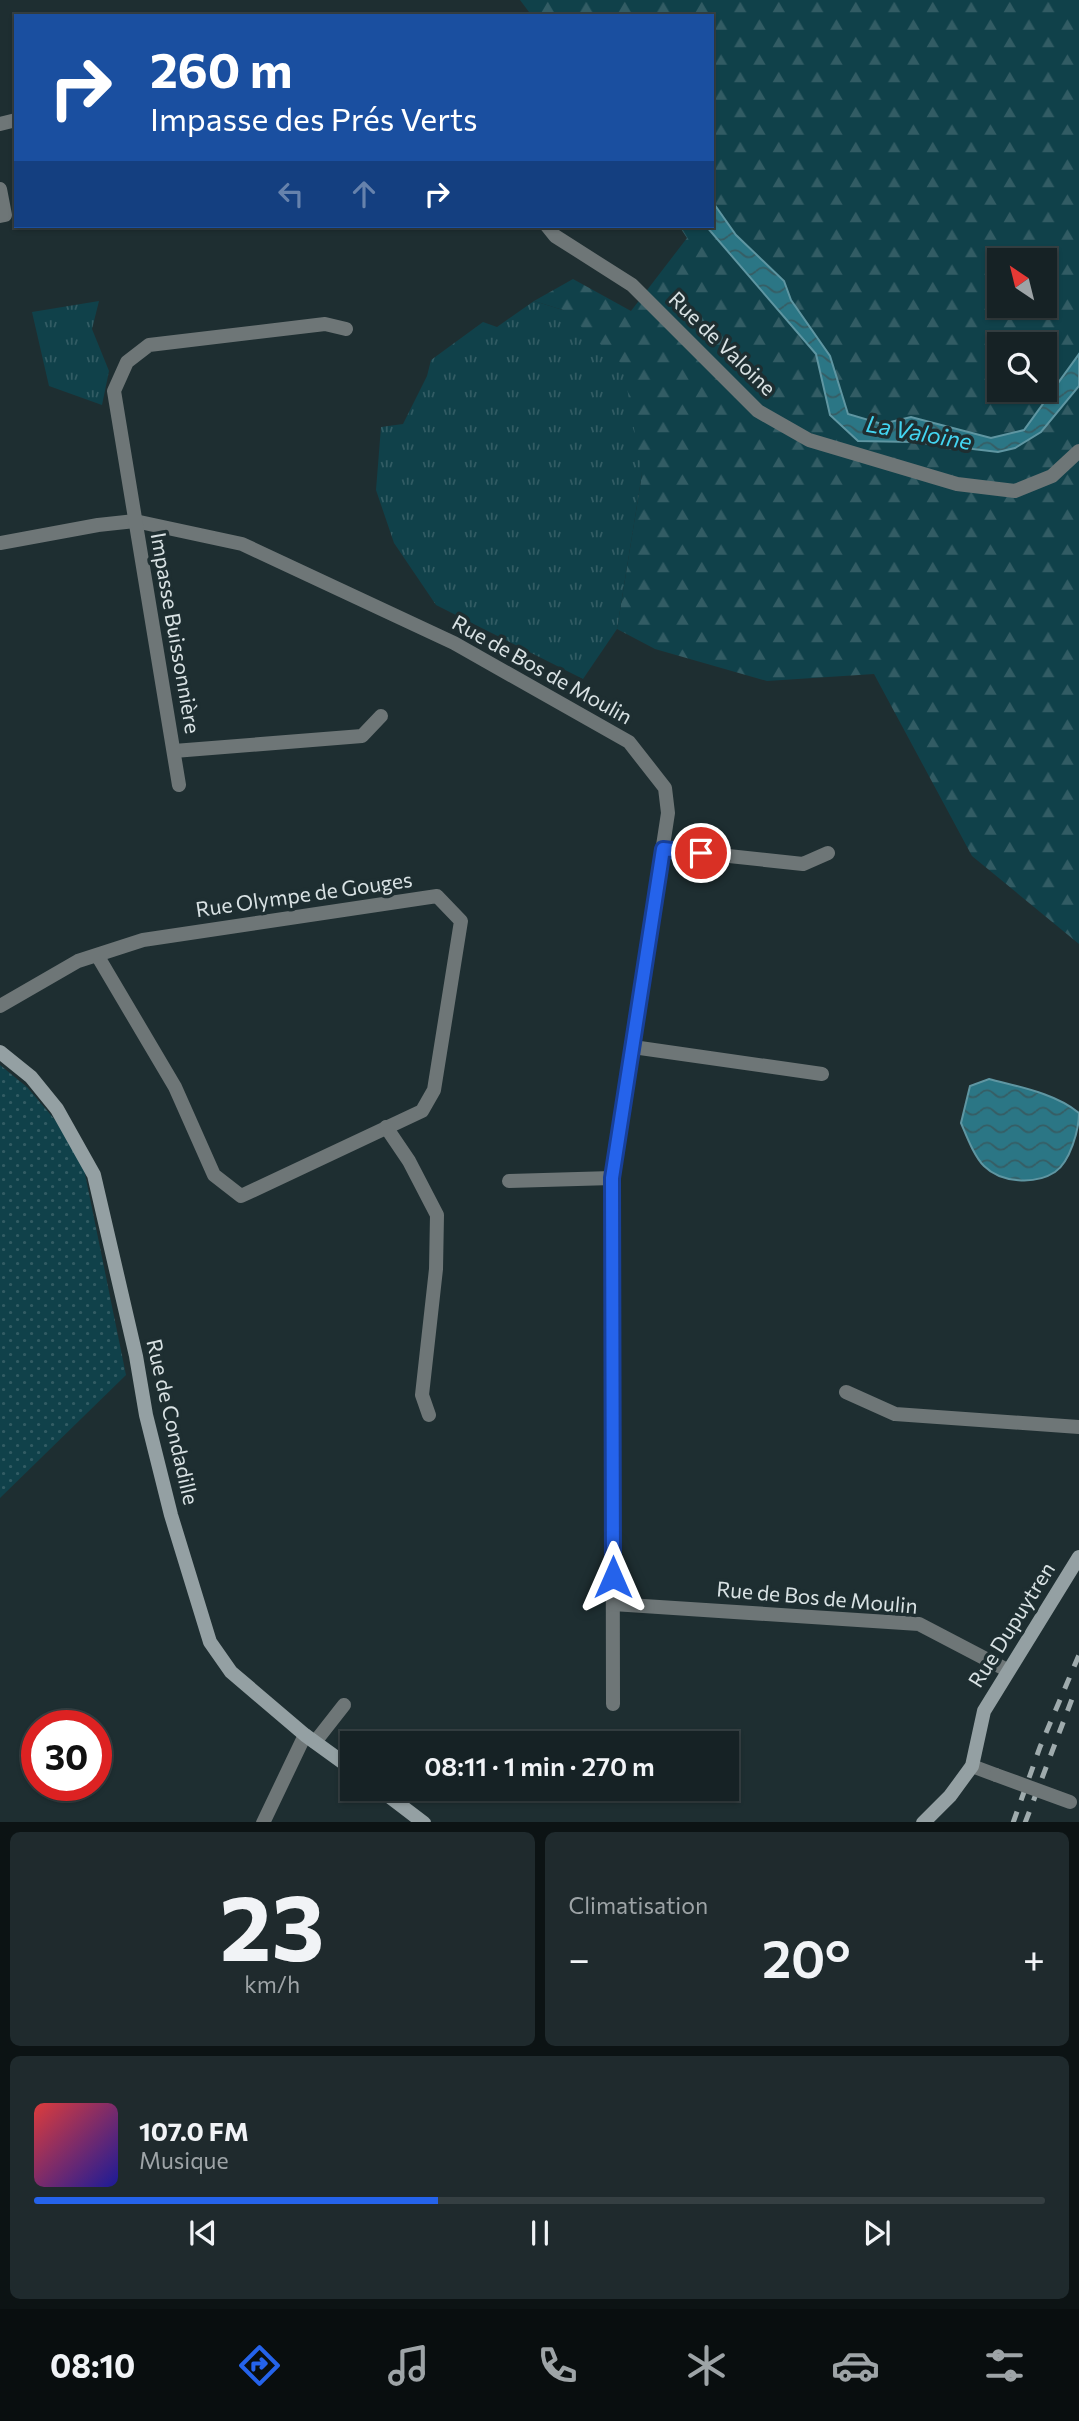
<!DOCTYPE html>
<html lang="fr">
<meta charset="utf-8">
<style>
body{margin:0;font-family:Commissioner,sans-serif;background:#1f2a2d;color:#f1f3f6;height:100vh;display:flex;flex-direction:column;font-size:26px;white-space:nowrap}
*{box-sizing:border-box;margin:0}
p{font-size:23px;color:#9ea4a7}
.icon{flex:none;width:38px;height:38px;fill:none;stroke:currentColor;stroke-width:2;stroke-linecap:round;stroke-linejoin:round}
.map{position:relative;height:1822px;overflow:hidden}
.details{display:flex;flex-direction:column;gap:10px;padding:10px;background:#0c1314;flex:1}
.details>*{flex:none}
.top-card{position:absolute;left:14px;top:14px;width:700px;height:214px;border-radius:0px;box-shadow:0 2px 5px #0004,0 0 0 2px #353f42;background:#1a4fa0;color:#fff;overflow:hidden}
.needle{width:46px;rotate:325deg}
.buttons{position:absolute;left:987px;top:248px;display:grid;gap:14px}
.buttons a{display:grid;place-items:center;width:70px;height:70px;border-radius:0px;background:#162225;box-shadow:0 2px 5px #0004,0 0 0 2px #353f42;font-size:35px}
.speed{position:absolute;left:21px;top:1710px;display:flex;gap:14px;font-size:35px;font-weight:700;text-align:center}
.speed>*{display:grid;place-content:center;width:91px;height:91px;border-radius:50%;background:#162225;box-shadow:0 2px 5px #0004,0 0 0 2px #353f42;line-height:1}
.speed .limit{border:10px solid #d22;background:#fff;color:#111}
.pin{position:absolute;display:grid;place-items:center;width:60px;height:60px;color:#fff;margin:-30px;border:4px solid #fff;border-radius:50%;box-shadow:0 2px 7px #0007}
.me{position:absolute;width:77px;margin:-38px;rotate:0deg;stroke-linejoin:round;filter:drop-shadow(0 0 5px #0008)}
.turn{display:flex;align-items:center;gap:24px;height:147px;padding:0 21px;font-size:32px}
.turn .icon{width:91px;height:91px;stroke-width:2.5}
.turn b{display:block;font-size:49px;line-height:60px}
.lanes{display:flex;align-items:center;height:66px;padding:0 21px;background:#0003;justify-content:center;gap:35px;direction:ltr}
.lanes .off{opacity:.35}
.big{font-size:52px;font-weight:600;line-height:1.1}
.details .tile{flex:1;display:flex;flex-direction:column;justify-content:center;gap:10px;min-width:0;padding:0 24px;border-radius:10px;background:#1f2a2d}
.details .dial{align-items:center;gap:0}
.dial b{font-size:91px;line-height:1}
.song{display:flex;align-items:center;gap:21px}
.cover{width:84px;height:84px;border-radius:10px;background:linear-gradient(135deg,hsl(0 70% 55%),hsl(240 70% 35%))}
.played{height:7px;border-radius:4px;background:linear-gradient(90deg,#2563eb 40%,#353f42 40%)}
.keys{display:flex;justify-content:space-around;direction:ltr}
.heat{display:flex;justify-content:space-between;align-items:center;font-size:38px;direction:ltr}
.details .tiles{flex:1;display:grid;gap:10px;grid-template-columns:1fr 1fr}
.tile:last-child{grid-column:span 2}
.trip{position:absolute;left:340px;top:1731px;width:399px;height:70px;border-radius:0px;background:#162225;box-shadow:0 2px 5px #0004,0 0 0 2px #353f42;font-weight:600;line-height:70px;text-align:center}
.tabs{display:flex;height:112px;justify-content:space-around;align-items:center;background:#090e0f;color:#9ea4a7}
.tabs .icon{width:49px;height:49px}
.tabs .on{color:#2563eb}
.tabs b{font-size:32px;color:#f1f3f6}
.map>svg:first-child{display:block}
.grass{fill:url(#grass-dots)}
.forest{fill:url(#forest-firs);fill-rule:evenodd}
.park{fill:url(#park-tufts)}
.water{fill:url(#water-waves);stroke:#5f96a2;stroke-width:2}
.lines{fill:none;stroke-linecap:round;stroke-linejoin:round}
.street{stroke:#6e7677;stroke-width:14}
.secondary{stroke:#94a0a3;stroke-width:14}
.rail{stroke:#9fabad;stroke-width:5;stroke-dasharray:12 12;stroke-linecap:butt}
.street-bridge{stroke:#6e7677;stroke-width:14}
.route-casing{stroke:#184099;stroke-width:18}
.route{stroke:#2563eb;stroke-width:12}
.labels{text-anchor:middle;stroke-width:7;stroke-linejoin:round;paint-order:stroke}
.street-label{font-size:21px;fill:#d9e2e4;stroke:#1e2e31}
.water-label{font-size:23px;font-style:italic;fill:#43d4f0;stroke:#1e2e31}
</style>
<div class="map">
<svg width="1079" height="1823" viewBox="0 0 1079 1823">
<defs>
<pattern id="grass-dots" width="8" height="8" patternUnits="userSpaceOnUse" patternTransform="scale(1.75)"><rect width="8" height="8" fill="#10414a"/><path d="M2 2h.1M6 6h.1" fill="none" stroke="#325c64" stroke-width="1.8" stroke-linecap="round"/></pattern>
<pattern id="forest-firs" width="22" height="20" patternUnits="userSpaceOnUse" patternTransform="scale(1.75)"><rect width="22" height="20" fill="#10414a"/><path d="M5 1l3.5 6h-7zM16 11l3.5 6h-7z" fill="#325c64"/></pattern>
<pattern id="park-tufts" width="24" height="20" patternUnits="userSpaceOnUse" patternTransform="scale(1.75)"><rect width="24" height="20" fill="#10414a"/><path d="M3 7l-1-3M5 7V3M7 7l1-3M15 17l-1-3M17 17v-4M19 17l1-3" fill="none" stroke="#325c64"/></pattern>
<pattern id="water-waves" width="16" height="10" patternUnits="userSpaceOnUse" patternTransform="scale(1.75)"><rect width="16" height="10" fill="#2b7685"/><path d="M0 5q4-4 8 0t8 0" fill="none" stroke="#365d64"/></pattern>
</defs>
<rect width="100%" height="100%" fill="#1e2e31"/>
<!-- grass -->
<path class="grass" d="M0 1065 27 1087 56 1121 84 1169 126 1375 0 1498Z"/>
<!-- forest -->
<path class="forest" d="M520 0H1079V944L972 856 874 674 767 681 655 649 617 629 642 474 563 310 534 301 573 279 631 311 687 238 679 226H712V16H532ZM999 261H1045V306H999ZM999 345H1045V390H999Z"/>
<!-- park -->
<g class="park">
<path d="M99 301 92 329 109 371 102 405 49 386 32 312Z"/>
<path d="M534 301 563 310 623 365 642 474 617 629 583 679 436 605 394 543 376 490 381 427 403 424 427 376 431 360 483 322 497 327Z"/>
</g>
<!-- water -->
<g class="water">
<path d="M712 201 736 235 784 281 791 300 830 356 848 414 882 424 911 417 991 438 1024 430 1079 354V386L1041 432 1015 448 998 452 914 442 858 441 830 415 816 354 706 226H712Z"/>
<path d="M989 1079C1019 1087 1055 1093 1079 1113 1079 1130 1070 1162 1055 1172 1035 1185 1001 1183 984 1166 974 1156 967 1137 961 1123L970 1086Z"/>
</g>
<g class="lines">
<!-- street -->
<g class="street">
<path d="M0 124 16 120"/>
<path d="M0 189 5 215 0 216"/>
<path d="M547 226 555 236 632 285 758 411 809 440 957 484 1015 491 1052 476 1079 451"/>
<path d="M0 543 98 525 135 521 242 544 454 643 629 742 665 788 668 813 612 1178 613 1704"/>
<path d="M174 751 362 736 381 716"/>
<path d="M179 785 114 391 127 362 149 345 325 324 346 329"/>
<path d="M663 849 803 864 828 853"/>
<path d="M0 1006 78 961 143 940 437 896 461 921 434 1090 422 1111 241 1196 214 1175 175 1087 97 955"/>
<path d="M633 1047 822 1074"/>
<path d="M386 1127 409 1161 437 1215 436 1269 422 1395 429 1415"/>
<path d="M509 1181 612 1178"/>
<path d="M846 1392 895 1414 1079 1427"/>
<path d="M613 1604 919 1624 1007 1670"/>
<path d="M315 1742 344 1705"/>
<path d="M972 1766 996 1775"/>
<path d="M263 1823 305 1735"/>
</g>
<!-- secondary -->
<g class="secondary">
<path d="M0 1052 31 1077 57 1109 94 1175 136 1356 146 1415 171 1515 210 1642 231 1672 305 1735 352 1769"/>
<path d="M378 1788 424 1823"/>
<path d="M923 1823 950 1796 972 1766 984 1711 1079 1557"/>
</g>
<!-- rail -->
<g class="rail">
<path d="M1013 1823 1040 1747 1079 1655"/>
<path d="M1025 1823 1075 1691"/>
</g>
<!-- street-bridge -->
<path class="street-bridge" d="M996 1775 1070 1802"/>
</g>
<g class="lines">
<defs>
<path id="route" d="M613 1577 612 1178 663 849 701 853"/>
</defs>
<!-- route casing -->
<use href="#route" class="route-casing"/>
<!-- route -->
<use href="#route" class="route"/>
</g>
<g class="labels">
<!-- street labels -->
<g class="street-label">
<text transform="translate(722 344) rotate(44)" y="7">Rue de Valoine</text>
<text transform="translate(175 633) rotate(80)" y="7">Impasse Buissonnière</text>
<text transform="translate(542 670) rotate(29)" y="7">Rue de Bos de Moulin</text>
<text transform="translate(304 895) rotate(-8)" y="7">Rue Olympe de Gouges</text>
<text transform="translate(172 1422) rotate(77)" y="7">Rue de Condadille</text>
<text transform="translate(817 1598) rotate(5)" y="7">Rue de Bos de Moulin</text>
<text transform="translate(1012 1625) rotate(-58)" y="7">Rue Dupuytren</text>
</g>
<!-- water labels -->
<g class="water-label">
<text transform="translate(919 433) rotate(10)" y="8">La Valoine</text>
</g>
</g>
</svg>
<div class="buttons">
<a><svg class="needle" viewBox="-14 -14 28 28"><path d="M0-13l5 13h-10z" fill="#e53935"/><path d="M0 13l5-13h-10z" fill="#9ea4a7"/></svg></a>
<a><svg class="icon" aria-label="search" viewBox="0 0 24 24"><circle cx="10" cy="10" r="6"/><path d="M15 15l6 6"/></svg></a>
</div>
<div class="speed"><div class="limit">30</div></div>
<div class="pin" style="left:701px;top:853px;background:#d93025"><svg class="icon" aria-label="arrive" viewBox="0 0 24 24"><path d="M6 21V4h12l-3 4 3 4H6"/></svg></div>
<svg class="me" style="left:613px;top:1577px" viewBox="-20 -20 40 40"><path d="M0-17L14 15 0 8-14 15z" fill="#2563eb" stroke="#fff" stroke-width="4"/></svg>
<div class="trip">08:11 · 1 min · 270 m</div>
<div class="top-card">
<div class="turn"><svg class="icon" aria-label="right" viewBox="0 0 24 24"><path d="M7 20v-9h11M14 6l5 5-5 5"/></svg><div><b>260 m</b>Impasse des Prés Verts</div></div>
<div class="lanes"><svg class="icon off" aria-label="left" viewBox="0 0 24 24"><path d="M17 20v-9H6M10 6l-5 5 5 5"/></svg><svg class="icon off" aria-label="ahead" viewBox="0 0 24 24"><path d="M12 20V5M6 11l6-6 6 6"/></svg><svg class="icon" aria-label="right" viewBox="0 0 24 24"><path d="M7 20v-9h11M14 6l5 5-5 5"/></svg></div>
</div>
</div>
<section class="details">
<div class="tiles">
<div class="tile dial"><b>23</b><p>km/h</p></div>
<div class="tile"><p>Climatisation</p>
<div class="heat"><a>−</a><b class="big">20°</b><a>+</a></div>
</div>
<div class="tile">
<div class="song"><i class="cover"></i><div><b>107.0 FM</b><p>Musique</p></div></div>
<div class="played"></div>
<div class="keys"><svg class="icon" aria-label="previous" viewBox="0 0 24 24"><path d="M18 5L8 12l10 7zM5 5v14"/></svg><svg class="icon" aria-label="pause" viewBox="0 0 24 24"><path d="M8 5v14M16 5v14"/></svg><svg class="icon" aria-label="next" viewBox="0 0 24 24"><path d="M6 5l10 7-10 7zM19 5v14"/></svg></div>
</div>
</div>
</section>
<nav class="tabs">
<b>08:10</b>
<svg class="icon on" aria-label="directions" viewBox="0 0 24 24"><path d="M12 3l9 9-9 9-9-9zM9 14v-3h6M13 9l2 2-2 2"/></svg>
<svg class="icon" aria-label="music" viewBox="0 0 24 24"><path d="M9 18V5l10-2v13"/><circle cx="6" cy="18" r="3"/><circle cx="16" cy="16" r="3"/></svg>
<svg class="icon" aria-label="phone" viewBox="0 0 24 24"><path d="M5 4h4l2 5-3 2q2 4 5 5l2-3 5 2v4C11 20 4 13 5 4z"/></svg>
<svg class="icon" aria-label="climate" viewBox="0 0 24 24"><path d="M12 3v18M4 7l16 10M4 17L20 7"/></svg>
<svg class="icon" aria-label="car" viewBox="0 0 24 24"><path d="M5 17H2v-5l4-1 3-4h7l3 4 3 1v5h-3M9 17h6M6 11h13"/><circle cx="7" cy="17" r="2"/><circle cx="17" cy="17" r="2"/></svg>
<svg class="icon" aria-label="filters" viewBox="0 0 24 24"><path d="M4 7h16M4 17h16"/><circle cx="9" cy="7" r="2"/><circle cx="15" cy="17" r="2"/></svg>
</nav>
